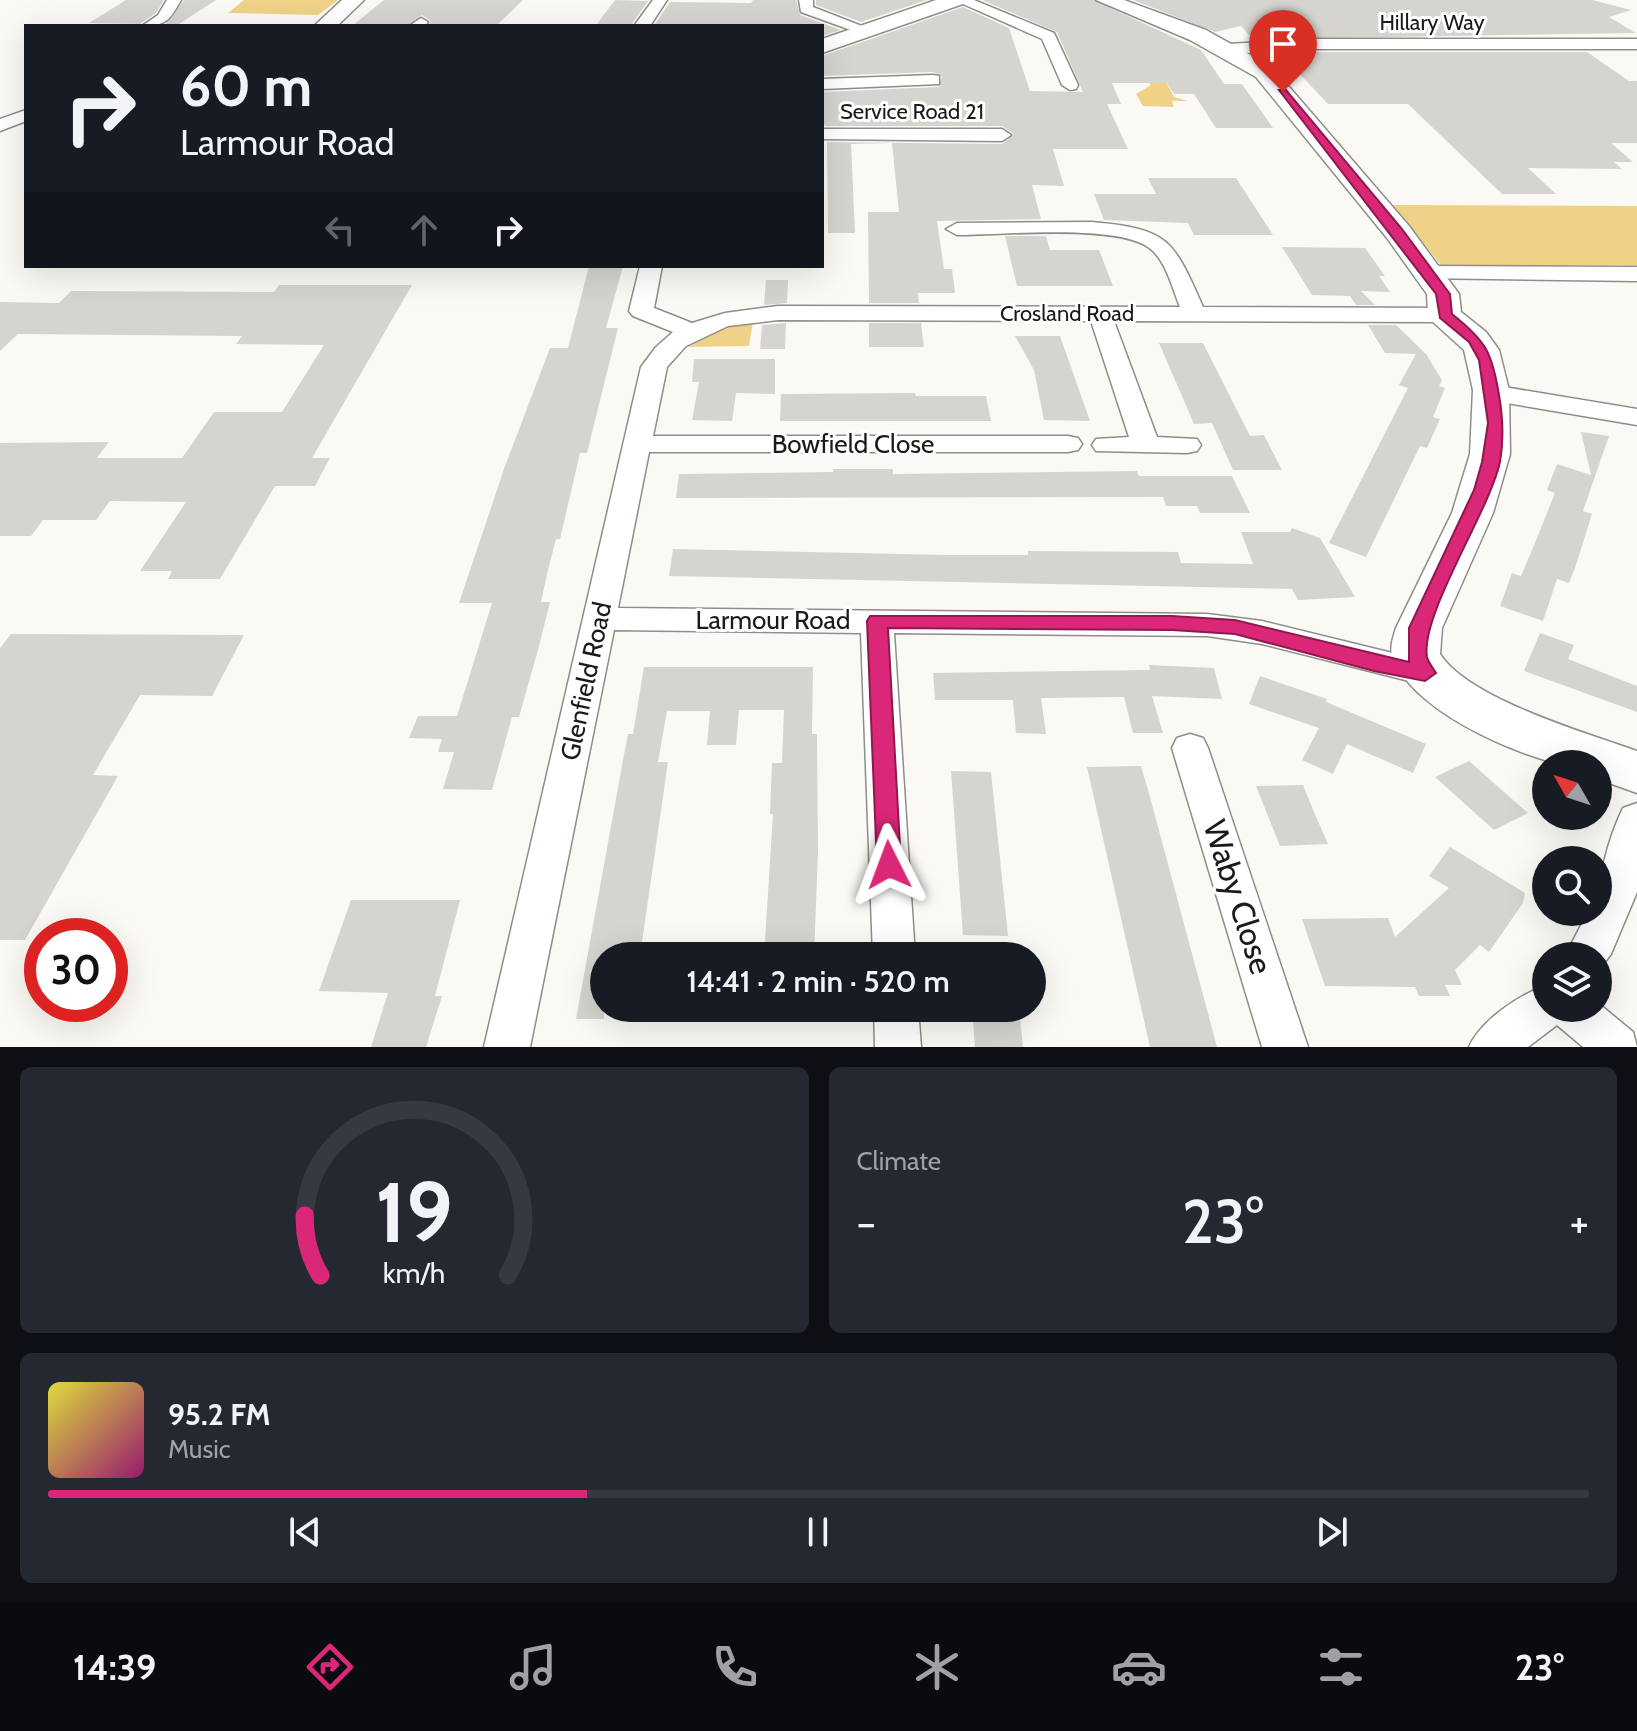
<!DOCTYPE html>
<meta charset="utf-8">
<style>
body{margin:0;font-family:Cabin,sans-serif;background:#242831;color:#f1f3f6;height:100vh;display:flex;flex-direction:column;font-size:30px;white-space:nowrap}
*{box-sizing:border-box;margin:0}
p{font-size:26px;color:#9ea1a6}
.icon{flex:none;width:44px;height:44px;fill:none;stroke:currentColor;stroke-width:2;stroke-linecap:round;stroke-linejoin:round}
.map{position:relative;height:1047px;overflow:hidden}
.drawer{display:flex;flex-direction:column;gap:20px;padding:20px;background:#0d0f14;flex:1}
.drawer>*{flex:none}
.guide{position:absolute;left:24px;top:24px;width:800px;height:244px;border-radius:0px;box-shadow:0 8px 32px #0002;background:#171b24;color:#f1f3f6;overflow:hidden}
.needle{width:52px;rotate:309deg}
.controls{position:absolute;left:1532px;top:750px;display:grid;gap:16px}
.controls a{display:grid;place-items:center;width:80px;height:80px;border-radius:50%;background:#171b24;box-shadow:0 8px 32px #0002;font-size:40px}
.speed{position:absolute;left:24px;top:918px;display:flex;gap:16px;font-size:40px;font-weight:700;text-align:center}
.speed>*{display:grid;place-content:center;width:104px;height:104px;border-radius:50%;background:#171b24;box-shadow:0 8px 32px #0002;line-height:1}
.speed .limit{border:12px solid #d22;background:#fff;color:#111}
.pin{position:absolute;display:grid;place-items:center;width:68px;height:68px;color:#fff;margin:-82px -34px;border-radius:50% 50% 50% 0;rotate:-45deg;box-shadow:0 0 8px #0007}
.pin .icon{rotate:45deg}
.me{position:absolute;width:88px;margin:-44px;rotate:357deg;stroke-linejoin:round;filter:drop-shadow(0 0 6px #0008)}
.turn{display:flex;align-items:center;gap:28px;height:168px;padding:0 24px;font-size:36px}
.turn .icon{width:104px;height:104px;stroke-width:2.5}
.turn b{display:block;font-size:56px;line-height:68px}
.lanes{display:flex;align-items:center;height:76px;padding:0 24px;background:#0003;justify-content:center;gap:40px;direction:ltr}
.lanes .off{opacity:.35}
.big{font-size:60px;font-weight:600;line-height:1.1}
.drawer .tile{flex:1;display:flex;flex-direction:column;justify-content:center;gap:12px;min-width:0;padding:0 28px;border-radius:12px;background:#242831}
.drawer .dial{align-items:center;gap:0}
.dial svg{height:208px;overflow:visible;fill:none;stroke:#363941;stroke-width:7;stroke-linecap:round;text-anchor:middle}
.dial text{fill:#f1f3f6;stroke:none}
.song{display:flex;align-items:center;gap:24px}
.cover{width:96px;height:96px;border-radius:12px;background:linear-gradient(135deg,hsl(60 70% 55%),hsl(320 70% 35%))}
.played{height:8px;border-radius:4px;background:linear-gradient(90deg,#db2777 35%,#363941 35%)}
.keys{display:flex;justify-content:space-around;direction:ltr}
.heat{display:flex;justify-content:space-between;align-items:center;font-size:44px;direction:ltr}
.drawer .tiles{flex:1;display:grid;gap:20px;grid-template-columns:1fr 1fr}
.tile:last-child{grid-column:span 2}
.trip{position:absolute;left:590px;top:942px;width:456px;height:80px;border-radius:40px;background:#171b24;box-shadow:0 8px 32px #0002;font-weight:600;line-height:80px;text-align:center}
.tab-bar{display:flex;height:128px;justify-content:space-around;align-items:center;background:#090b0e;color:#9ea1a6}
.tab-bar .icon{width:56px;height:56px}
.tab-bar .on{color:#db2777}
.tab-bar b{font-size:36px;color:#f1f3f6}
.map>svg:first-child{display:block}
.green{fill:#efd288}
.building{fill:#d6d4cf}
.lines{fill:none;stroke-linecap:round;stroke-linejoin:round}
.street-casing{stroke:#8f8d89;stroke-width:3}
.secondary-casing{stroke:#8f8d89;stroke-width:3}
.street{fill:#fff;fill-rule:evenodd}
.secondary{fill:#fff;fill-rule:evenodd}
.route{fill:#db2777;stroke:#8e194d;stroke-width:2}
.labels{text-anchor:middle;stroke-width:6;stroke-linejoin:round;paint-order:stroke}
.far-street-label{font-size:22px;fill:#1b1a18;stroke:#fff}
.street-label{font-size:26px;fill:#1b1a18;stroke:#fff}
.near-street-label{font-size:32px;fill:#1b1a18;stroke:#fff}
</style>
<div class="map">
<svg width="1637" height="1047" viewBox="0 0 1637 1047">
<rect width="100%" height="100%" fill="#fbf9f4"/>
<!-- green -->
<g class="green">
<path d="M244 0H338L318 15 228 13Z"/>
<path d="M1164 78 1174 97 1188 101H1172L1174 107 1143 106 1136 94 1151 85 1146 79Z"/>
<path d="M1393 205 1637 206V265H1441Z"/>
<path d="M753 322 749 346 688 347 722 328Z"/>
</g>
<!-- building -->
<g class="building">
<path d="M126 0H164L156 13 140 24 89 23Z"/>
<path d="M184 0H216L179 24H166Z"/>
<path d="M384 0H523L496 26H429L431 21 422 15 406 26H352Z"/>
<path d="M615 0 648 1 631 25 597 24Z"/>
<path d="M753 0H796L800 15 841 30 822 36V26H654L670 2 751 3Z"/>
<path d="M816 0H927L861 22 816 5Z"/>
<path d="M982 0H1093L1201 50 1224 84H1242L1273 128H1216L1194 94H1174L1167 83H1112L1121 104H1107L1128 149H1053L1064 186 1032 185 1041 219 937 221 944 269H952L955 293H918L919 303H869L868 212H899L892 143 851 144 855 233H828L827 142 1002 144 1014 134 1002 126H826L822 124V92L939 87 942 76 933 72 822 76V56L963 7 1009 28 1030 91 1083 92 1057 32Z"/>
<path d="M1133 0H1592L1631 10 1609 17 1636 33 1267 39 1251 37 1241 26 1215 32Z"/>
<path d="M1316 52H1587L1629 81H1637V143H1611L1633 162H1614L1622 169 1528 168 1556 194H1502L1408 104H1328L1281 54Z"/>
<path d="M1148 178H1236L1273 235H1194L1188 223 1104 220 1094 194H1156Z"/>
<path d="M1005 236H1046L1050 250H1099L1113 286H1017Z"/>
<path d="M1282 247 1365 248 1385 276H1379L1390 292 1361 291 1375 305H1356L1350 296 1312 295Z"/>
<path d="M589 266H623L606 328H618L587 453H580L560 539H556L548 570 541 602H550L538 650 519 717H512L492 790 443 789 454 752H438L442 739 409 738 418 716H457L492 603H459L505 466 550 348H568Z"/>
<path d="M766 280H788L787 303 764 305Z"/>
<path d="M279 285H412L312 458H330L315 486H275L220 579H168L172 571H140L186 502 110 501 96 520H43L31 536H0V443L109 442 97 458H182L214 412H282L324 345 236 344 242 336 18 334 0 351V302L59 303 71 291 274 292Z"/>
<path d="M786 323 785 349H760L762 325Z"/>
<path d="M869 323H921L924 347H869Z"/>
<path d="M1368 325H1396L1426 354 1442 380 1439 386 1445 388 1433 417 1440 419 1427 448 1420 446 1366 557 1329 543 1408 388 1399 385 1416 354 1385 353Z"/>
<path d="M1015 336H1060L1090 421 1044 420 1034 370Z"/>
<path d="M1159 343H1203L1250 436 1264 435 1282 470H1233L1212 423 1194 424Z"/>
<path d="M694 359H775V394L736 393 732 421 692 420 699 382H692Z"/>
<path d="M915 393 916 396H986L991 421H780L781 394Z"/>
<path d="M1581 432 1609 436 1583 511 1592 514 1575 568 1569 583 1557 579 1543 621 1500 606 1512 573 1521 576 1537 538 1555 493 1547 490 1557 464 1591 475Z"/>
<path d="M833 469H893V474L1137 471 1139 476H1232L1250 513H1200L1197 506H1166L1163 497 676 498 679 474 833 472Z"/>
<path d="M1292 528 1320 538 1355 597 1298 600 1292 589 669 576 673 549 947 555H1028V551L1178 552 1181 563 1253 564 1241 532H1290Z"/>
<path d="M1540 633 1574 645 1568 659 1637 686V712L1524 671Z"/>
<path d="M11 634 244 635 212 696 140 695 93 775 118 776 25 940H0V648Z"/>
<path d="M1149 665 1214 668 1222 699 1152 696 1163 733H1133L1124 697 1041 698 1046 734 1016 733 1013 700H935L933 673 1150 670Z"/>
<path d="M644 667H813L812 734H817L818 852 814 956H764L773 814H770L772 763H782L784 710H739L736 745H707L710 711H667L658 762H668L640 956H604V1019H576L623 760 628 734H633Z"/>
<path d="M1260 676 1327 699 1326 702 1426 744 1413 773 1347 744 1333 774 1302 760 1319 728 1249 704Z"/>
<path d="M1469 761 1496 785 1528 813 1494 830 1435 777Z"/>
<path d="M1141 766 1150 797 1217 1047H1150L1087 767Z"/>
<path d="M951 771 991 772 1008 936 963 935Z"/>
<path d="M1303 785 1314 812 1328 844 1280 846 1256 786Z"/>
<path d="M1450 847 1525 893 1523 903 1489 952 1480 945 1455 970 1462 985H1445L1450 996H1419L1415 987 1325 986 1302 919 1388 918 1395 937 1449 888 1429 876Z"/>
<path d="M351 900H460L435 996H442L426 1047H371L388 993 319 991Z"/>
<path d="M972 1008H1019L1023 1047H975Z"/>
</g>
<g class="lines">
<defs>
<g id="street">
<path d="M167 0H181C170 20 166 26 142 26L158 15Z"/>
<path d="M653 0H667L650 26H634Z"/>
<path d="M799 0H813V7L872 30 859 33 801 12Z"/>
<path d="M954 0H974L1054 33 1078 85 1076 89 1070 90 1062 85 1042 39Z"/>
<path d="M421 18 428 22 425 26H409Z"/>
<path d="M1316 39H1637V49H1316L1228 54 1220 49 1228 44Z"/>
<path d="M933 75 939 76V84L822 89V79Z"/>
<path d="M26 110V121L0 131V119Z"/>
<path d="M822 129H1002L1011 135 1002 141 822 139Z"/>
<path d="M1092 222C1169 229 1173 239 1203 307L1445 308 1457 315 1445 322 1114 321 1157 437 1197 439 1201 445 1197 451 1187 453 1096 451 1092 445 1096 439 1129 437 1091 321 778 320 728 326 686 346 667 367 653 436H1068L1078 438 1082 444 1078 450 1068 452H649L618 608 1207 614 1262 621 1425 661 1437 664 1442 673 1437 682 1425 685 1262 644 1207 636 894 633 915 956H873L861 633 614 630 530 1047H484L641 367 656 347 673 332 633 316 629 311 640 266H662L654 308 692 323 725 313 778 306 1180 307C1172 288 1166 259 1148 247 1115 224 1000 235 957 235L946 229 957 223Z"/>
<path d="M1428 266 1637 267V281L1420 278 1417 273Z"/>
<path d="M1492 385 1637 409V425L1483 399 1479 393Z"/>
<path d="M1190 734 1203 738 1208 748 1308 1047H1262L1172 748 1177 738Z"/>
<path d="M1637 803V892L1611 954 1598 971V956H1565L1588 912H1598C1598 878 1608 839 1623 808Z"/>
<path d="M1546 985V1008H1598V1003L1633 1032 1637 1047H1583L1557 1025 1528 1047H1469C1481 1020 1518 996 1546 985Z"/>
<path d="M874 1008H918L921 1047H875Z"/>
</g>
<g id="secondary">
<path d="M342 0H364L337 26H314Z"/>
<path d="M936 0H966L963 4 822 53V39Z"/>
<path d="M1096 0H1124L1206 30 1272 67 1409 226 1459 294 1461 312 1486 332 1499 350 1509 390 1510 454 1493 513 1442 628 1440 654C1469 699 1586 733 1637 751V793L1598 779V764C1585 764 1568 767 1555 763 1504 749 1414 710 1393 658 1389 648 1393 638 1396 628L1452 513 1470 454 1473 390 1464 350 1433 322 1428 315 1427 294 1387 238 1256 77 1190 40Z"/>
</g>
</defs>
<!-- street casing -->
<use href="#street" class="street-casing"/>
<!-- secondary casing -->
<use href="#secondary" class="secondary-casing"/>
<!-- street -->
<use href="#street" class="street"/>
<!-- secondary -->
<use href="#secondary" class="secondary"/>
</g>
<!-- route -->
<path class="route" d="M1279 90H1286L1402 229 1450 294 1452 314C1486 341 1492 352 1499 395 1503 418 1504 439 1500 462 1489 512 1420 615 1427 657 1428 662 1433 668 1436 673L1425 681 1374 671 1235 634 1172 630 888 628 901 865 898 872 889 875 881 872 877 865 867 621 870 616H1172L1235 620 1409 662V628L1474 490 1482 462 1488 423 1479 360 1469 342 1440 318 1436 294Z"/>
<g class="labels">
<!-- far-street labels -->
<g class="far-street-label">
<text x="1432" y="30">Hillary Way</text>
<text x="912" y="119">Service Road 21</text>
<text x="1067" y="321">Crosland Road</text>
</g>
<!-- street labels -->
<g class="street-label">
<text x="853" y="453">Bowfield Close</text>
<text x="773" y="629">Larmour Road</text>
<text transform="translate(586 681) rotate(-78)" y="9">Glenfield Road</text>
</g>
<!-- near-street labels -->
<g class="near-street-label">
<text transform="translate(1238 897) rotate(72)" y="11">Waby Close</text>
</g>
</g>
</svg>
<div class="controls">
<a><svg class="needle" viewBox="-14 -14 28 28"><path d="M0-13l5 13h-10z" fill="#e53935"/><path d="M0 13l5-13h-10z" fill="#9ea1a6"/></svg></a>
<a><svg class="icon" aria-label="search" viewBox="0 0 24 24"><circle cx="10" cy="10" r="6"/><path d="M15 15l6 6"/></svg></a>
<a><svg class="icon" aria-label="layers" viewBox="0 0 24 24"><path d="M12 4l9 5-9 5-9-5zM3 14l9 5 9-5"/></svg></a>
</div>
<div class="speed"><div class="limit">30</div></div>
<div class="pin" style="left:1283px;top:92px;background:#d93025"><svg class="icon" aria-label="arrive" viewBox="0 0 24 24"><path d="M6 21V4h12l-3 4 3 4H6"/></svg></div>
<svg class="me" style="left:889px;top:865px" viewBox="-20 -20 40 40"><path d="M0-17L14 15 0 8-14 15z" fill="#db2777" stroke="#fff" stroke-width="4"/></svg>
<div class="trip">14:41 · 2 min · 520 m</div>
<div class="guide">
<div class="turn"><svg class="icon" aria-label="right" viewBox="0 0 24 24"><path d="M7 20v-9h11M14 6l5 5-5 5"/></svg><div><b>60 m</b>Larmour Road</div></div>
<div class="lanes"><svg class="icon off" aria-label="left" viewBox="0 0 24 24"><path d="M17 20v-9H6M10 6l-5 5 5 5"/></svg><svg class="icon off" aria-label="ahead" viewBox="0 0 24 24"><path d="M12 20V5M6 11l6-6 6 6"/></svg><svg class="icon" aria-label="right" viewBox="0 0 24 24"><path d="M7 20v-9h11M14 6l5 5-5 5"/></svg></div>
</div>
</div>
<section class="drawer">
<div class="tiles">
<div class="tile dial"><svg viewBox="0 0 100 80">
<path d="M14 69A42 42 0 1 1 86 69"/>
<path d="M14 69A42 42 0 0 1 8 46" stroke="#db2777"/>
<text x="50" y="56" font-size="32" font-weight="700">19</text>
<text x="50" y="72" font-size="11">km/h</text>
</svg></div>
<div class="tile"><p>Climate</p>
<div class="heat"><a>−</a><b class="big">23°</b><a>+</a></div>
</div>
<div class="tile">
<div class="song"><i class="cover"></i><div><b>95.2 FM</b><p>Music</p></div></div>
<div class="played"></div>
<div class="keys"><svg class="icon" aria-label="previous" viewBox="0 0 24 24"><path d="M18 5L8 12l10 7zM5 5v14"/></svg><svg class="icon" aria-label="pause" viewBox="0 0 24 24"><path d="M8 5v14M16 5v14"/></svg><svg class="icon" aria-label="next" viewBox="0 0 24 24"><path d="M6 5l10 7-10 7zM19 5v14"/></svg></div>
</div>
</div>
</section>
<nav class="tab-bar">
<b>14:39</b>
<svg class="icon on" aria-label="directions" viewBox="0 0 24 24"><path d="M12 3l9 9-9 9-9-9zM9 14v-3h6M13 9l2 2-2 2"/></svg>
<svg class="icon" aria-label="music" viewBox="0 0 24 24"><path d="M9 18V5l10-2v13"/><circle cx="6" cy="18" r="3"/><circle cx="16" cy="16" r="3"/></svg>
<svg class="icon" aria-label="phone" viewBox="0 0 24 24"><path d="M5 4h4l2 5-3 2q2 4 5 5l2-3 5 2v4C11 20 4 13 5 4z"/></svg>
<svg class="icon" aria-label="climate" viewBox="0 0 24 24"><path d="M12 3v18M4 7l16 10M4 17L20 7"/></svg>
<svg class="icon" aria-label="car" viewBox="0 0 24 24"><path d="M5 17H2v-5l4-1 3-4h7l3 4 3 1v5h-3M9 17h6M6 11h13"/><circle cx="7" cy="17" r="2"/><circle cx="17" cy="17" r="2"/></svg>
<svg class="icon" aria-label="filters" viewBox="0 0 24 24"><path d="M4 7h16M4 17h16"/><circle cx="9" cy="7" r="2"/><circle cx="15" cy="17" r="2"/></svg>
<b>23°</b>
</nav>
